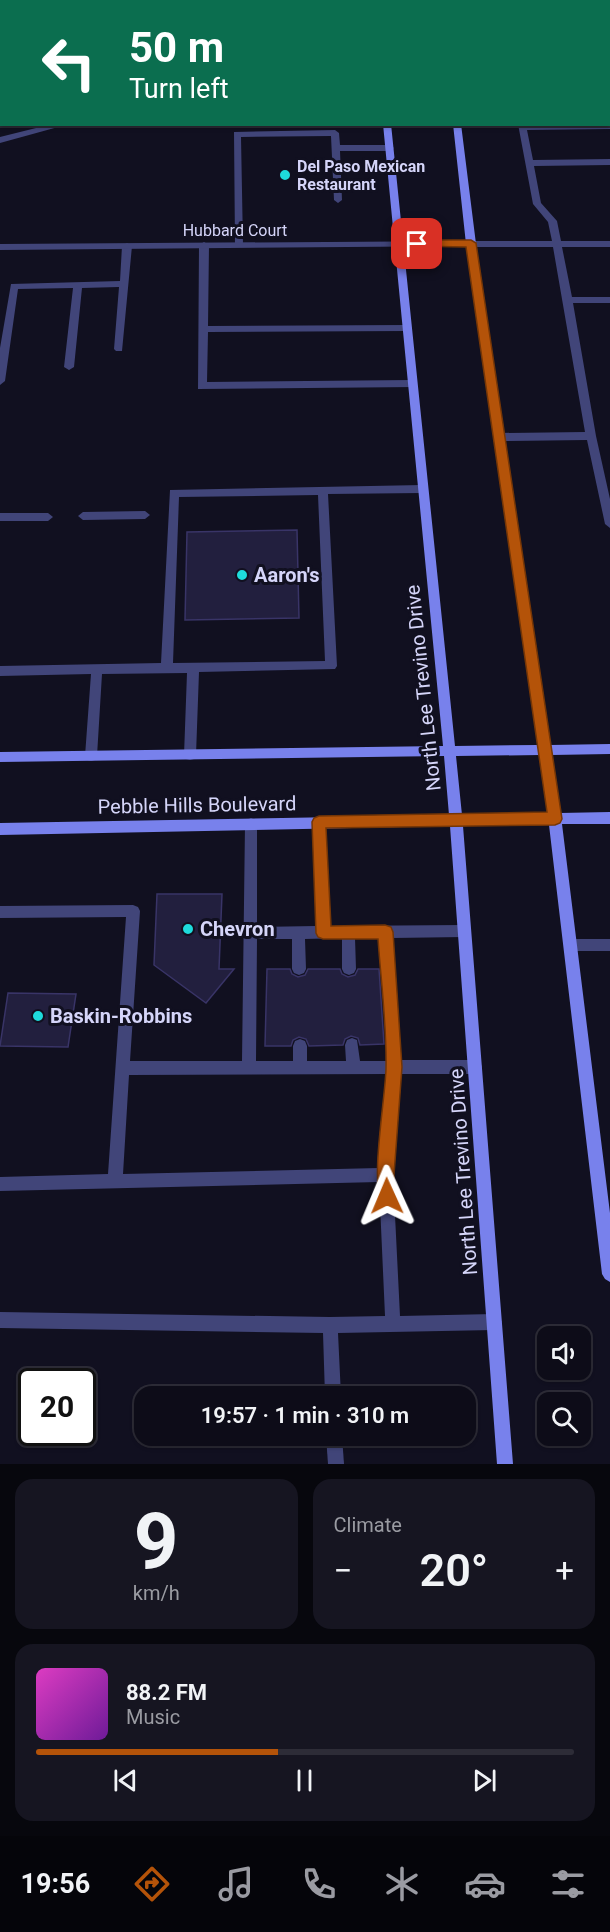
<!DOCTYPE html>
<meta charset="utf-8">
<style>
body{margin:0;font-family:Roboto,sans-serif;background:#161521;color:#f1f3f6;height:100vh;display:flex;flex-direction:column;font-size:22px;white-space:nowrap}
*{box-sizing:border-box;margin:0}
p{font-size:20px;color:#9a9ba2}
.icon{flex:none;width:33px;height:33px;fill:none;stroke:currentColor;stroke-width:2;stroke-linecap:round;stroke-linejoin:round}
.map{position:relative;height:1464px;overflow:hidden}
.panel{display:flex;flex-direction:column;gap:15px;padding:15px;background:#07070d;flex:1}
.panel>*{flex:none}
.guide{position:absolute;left:0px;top:0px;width:610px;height:126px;box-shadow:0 2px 4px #0004,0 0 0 2px #2d2c37;background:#0b6e4f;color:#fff;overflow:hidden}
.buttons{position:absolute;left:537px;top:1326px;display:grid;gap:12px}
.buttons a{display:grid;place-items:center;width:54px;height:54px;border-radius:12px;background:#0d0c18;box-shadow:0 2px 4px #0004,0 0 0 2px #2d2c37;font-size:30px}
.speed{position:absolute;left:18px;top:1368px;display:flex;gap:12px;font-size:30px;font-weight:700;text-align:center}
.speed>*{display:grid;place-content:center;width:78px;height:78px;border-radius:50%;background:#0d0c18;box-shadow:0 2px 4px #0004,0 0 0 2px #2d2c37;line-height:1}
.speed .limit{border:3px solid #111;border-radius:9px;background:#fff;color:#111}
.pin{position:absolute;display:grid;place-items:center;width:51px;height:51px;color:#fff;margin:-26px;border-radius:12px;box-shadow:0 3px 9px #0006}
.me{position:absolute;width:66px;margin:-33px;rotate:359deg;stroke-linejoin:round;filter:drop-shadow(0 0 4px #0008)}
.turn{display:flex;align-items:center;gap:21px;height:126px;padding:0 30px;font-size:27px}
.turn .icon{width:78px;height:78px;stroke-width:2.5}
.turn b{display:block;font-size:42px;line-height:51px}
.big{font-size:45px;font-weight:600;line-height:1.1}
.panel .card{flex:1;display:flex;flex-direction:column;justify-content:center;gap:9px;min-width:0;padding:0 21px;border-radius:18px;background:#161521}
.panel .dial{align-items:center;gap:0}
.dial b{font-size:78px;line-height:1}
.song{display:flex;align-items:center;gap:18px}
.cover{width:72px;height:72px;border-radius:9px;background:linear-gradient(135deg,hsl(310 70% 55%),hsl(280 70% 35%))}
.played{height:6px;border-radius:3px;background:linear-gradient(90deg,#b45309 45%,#2d2c37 45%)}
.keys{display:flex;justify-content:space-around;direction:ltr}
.heat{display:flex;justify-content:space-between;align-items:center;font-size:33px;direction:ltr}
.panel .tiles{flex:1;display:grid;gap:15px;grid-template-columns:1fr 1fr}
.card:last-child{grid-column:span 2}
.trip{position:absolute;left:134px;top:1386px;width:342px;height:60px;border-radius:18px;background:#0d0c18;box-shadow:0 2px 4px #0004,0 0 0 2px #2d2c37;font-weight:600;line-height:60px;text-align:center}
.dock{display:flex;height:96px;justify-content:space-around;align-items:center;background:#05050a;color:#9a9ba2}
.dock .icon{width:42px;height:42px}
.dock .active{color:#b45309}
.dock b{font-size:27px;color:#f1f3f6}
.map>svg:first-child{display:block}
.building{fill:#221f3e;stroke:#393467;stroke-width:1.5}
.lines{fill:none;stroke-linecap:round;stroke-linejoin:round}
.lane{fill:#414579;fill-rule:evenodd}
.street{fill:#414579;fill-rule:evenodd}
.secondary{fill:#7881ec;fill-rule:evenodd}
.route{fill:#b45309;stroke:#753606;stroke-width:1.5}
.poi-dot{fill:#1edbdc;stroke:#111020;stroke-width:2}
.labels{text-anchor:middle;stroke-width:6;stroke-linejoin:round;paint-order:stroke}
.far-poi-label{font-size:16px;font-weight:bold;fill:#d5d5f9;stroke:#111020;text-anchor:start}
.far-street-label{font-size:16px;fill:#d5d5f9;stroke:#111020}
.poi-label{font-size:20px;font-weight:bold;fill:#d5d5f9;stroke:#111020;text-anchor:start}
.street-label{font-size:20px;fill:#d5d5f9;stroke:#111020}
</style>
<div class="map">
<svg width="610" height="1464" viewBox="0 0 610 1464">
<rect width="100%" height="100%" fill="#111020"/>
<!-- building -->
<g class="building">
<path d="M297 530 299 618 185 620 187 532Z"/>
<path d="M157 894H222L219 969H234L206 1003 154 965Z"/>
<path d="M267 969H290L292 974 298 977 305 975 308 969H340L342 974 348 977 355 975 358 969H379L384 1044 360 1045 358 1038 351 1036 345 1039 343 1045 309 1046 306 1039 299 1037 293 1040 291 1046H265Z"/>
<path d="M8 993 76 994 68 1047 0 1046Z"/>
</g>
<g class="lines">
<!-- lane -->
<g class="lane">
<rect x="609" y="41" width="1" height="4"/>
<path d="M610 123V129L527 130 533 160 610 159V165L534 166 541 203 557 221 561 241H610V247H562L572 297H610V303H573L596 436 610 499V528L605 524 587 440 499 441 494 437 499 433 585 432 553 247H471L466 244 471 241H552L548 222 533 204 518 124Z"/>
<path d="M52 124H69L0 143V137Z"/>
<path d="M335 130 339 133 340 145H390L394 148 390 151H340L342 200 338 203 334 200 331 136 241 137 243 245 241 247H235L234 132Z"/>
<path d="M204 242 209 245 208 326 407 325 412 328 407 331 208 332 207 382 412 380 416 381V387L198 389 199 245Z"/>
<path d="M127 243 132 246 122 351H116L114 349 119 287 82 288 74 367 69 370 64 367 73 288 18 289 5 381 0 385V348L11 284 120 281 122 246Z"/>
<path d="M422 485 427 489 422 493 328 494 337 666 335 669 199 672 196 755 194 759 190 760 186 759 184 755 187 673 102 674 97 756 95 760 91 761 87 760 85 756 91 674 0 676V666L161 663 170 490ZM318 495 325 661 173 663 179 497Z"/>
<path d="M145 511 150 515 145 519 83 520 78 516 83 512Z"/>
<path d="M0 513H48L53 517 48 521H0Z"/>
<path d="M319 816 323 818 325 822 329 926 464 925 469 927 471 931 469 935 464 937 392 938 401 1060H475L480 1062 482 1067 480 1072 475 1074H400L393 1175 400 1316 494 1314 499 1317 502 1322 499 1327 494 1330 338 1333 341 1396H325L323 1333 0 1328V1312L330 1317 385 1316 379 1182 0 1191V1177L108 1174 126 917 0 918V906L133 905 138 907 140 911 130 1061H242L245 824 247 820 251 818 255 820 257 824V927L316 926 313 822 315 818ZM342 938V969L344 973 349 975 354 973 356 969 355 938H379L387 1061H360L357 1040 352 1038 347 1040 345 1045 346 1061H307V1046L305 1041 300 1039 295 1041 293 1046V1061H256L257 939H292V969L294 973 299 975 304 973 306 969 305 939ZM386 1074 379 1168 123 1174 129 1075Z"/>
<path d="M571 939H610V951H571L566 949 564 945 566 941Z"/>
<path d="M326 1436H342L344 1464H328Z"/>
</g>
<!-- street -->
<path class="street" d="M471 241 474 242V246L0 250V244Z"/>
<!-- secondary -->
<g class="secondary">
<rect x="372" y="0" width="8" height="2"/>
<rect x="435" y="0" width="8" height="2"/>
<rect x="609" y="6" width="1" height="4"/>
<rect x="0" y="52" width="2" height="4"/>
<path d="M383 124H391L455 746 538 745 466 244 453 124H461L476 244 550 745 610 744V754L552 755 560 813 610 812V824H562L610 1213V1282L605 1279 602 1274 549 825 463 826 513 1464H497L450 826 0 835V823L449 815 444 756 0 762V752L443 746ZM540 755 548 814 462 815 456 756Z"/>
</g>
</g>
<!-- route -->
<path class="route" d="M417 240H471L476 243 562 819 560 823 555 825 326 828 331 926 385 925 391 927 393 932 402 1067 394 1175 395 1196 393 1202 387 1204 381 1202C371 1177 385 1100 386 1069 387 1026 381 982 378 939H323L318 937 316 933 312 822 314 818 319 816 547 812 466 247 413 246 411 244Z"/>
<!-- markers -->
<g class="poi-dot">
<circle cx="285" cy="175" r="6"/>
<circle cx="242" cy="575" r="6"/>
<circle cx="188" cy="929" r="6"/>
<circle cx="38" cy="1016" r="6"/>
</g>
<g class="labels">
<!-- far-poi labels -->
<g class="far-poi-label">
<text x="297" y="172">Del Paso Mexican<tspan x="297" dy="18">Restaurant</tspan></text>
</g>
<!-- far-street labels -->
<g class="far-street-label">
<text x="235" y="236">Hubbard Court</text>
</g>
<!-- poi labels -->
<g class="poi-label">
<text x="254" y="582">Aaron's</text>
<text x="200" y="936">Chevron</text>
<text x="50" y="1023">Baskin-Robbins</text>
</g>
<!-- street labels -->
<g class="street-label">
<text transform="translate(423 688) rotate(-96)" y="7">North Lee Trevino Drive</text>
<text transform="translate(197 805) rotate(-1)" y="7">Pebble Hills Boulevard</text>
<text transform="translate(463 1172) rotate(-94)" y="7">North Lee Trevino Drive</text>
</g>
</g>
</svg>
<div class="buttons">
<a><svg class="icon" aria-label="sound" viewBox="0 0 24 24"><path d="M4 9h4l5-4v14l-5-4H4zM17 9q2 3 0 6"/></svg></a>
<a><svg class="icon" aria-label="search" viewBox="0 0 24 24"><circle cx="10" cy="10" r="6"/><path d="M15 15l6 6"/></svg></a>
</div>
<div class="speed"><div class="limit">20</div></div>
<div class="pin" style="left:417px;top:244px;background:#d93025"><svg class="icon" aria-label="arrive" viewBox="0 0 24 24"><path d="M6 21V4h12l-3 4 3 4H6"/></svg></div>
<svg class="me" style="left:387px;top:1196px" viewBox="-20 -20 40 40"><path d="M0-17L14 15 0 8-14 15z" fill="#b45309" stroke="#fff" stroke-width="4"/></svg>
<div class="trip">19:57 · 1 min · 310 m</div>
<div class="guide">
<div class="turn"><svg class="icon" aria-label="left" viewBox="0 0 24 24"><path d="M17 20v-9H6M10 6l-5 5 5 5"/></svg><div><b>50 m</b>Turn left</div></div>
</div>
</div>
<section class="panel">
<div class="tiles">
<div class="card dial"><b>9</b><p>km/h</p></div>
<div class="card"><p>Climate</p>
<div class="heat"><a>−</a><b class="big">20°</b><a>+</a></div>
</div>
<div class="card">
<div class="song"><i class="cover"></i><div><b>88.2 FM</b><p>Music</p></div></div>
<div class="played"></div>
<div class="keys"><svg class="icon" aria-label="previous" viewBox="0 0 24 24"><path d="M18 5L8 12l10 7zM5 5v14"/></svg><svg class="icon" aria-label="pause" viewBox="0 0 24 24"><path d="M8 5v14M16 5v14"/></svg><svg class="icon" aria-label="next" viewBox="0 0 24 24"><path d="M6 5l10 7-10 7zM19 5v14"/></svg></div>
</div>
</div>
</section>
<nav class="dock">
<b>19:56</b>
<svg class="icon active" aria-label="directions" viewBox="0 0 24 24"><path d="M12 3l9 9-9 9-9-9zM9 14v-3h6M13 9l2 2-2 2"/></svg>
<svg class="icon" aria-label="music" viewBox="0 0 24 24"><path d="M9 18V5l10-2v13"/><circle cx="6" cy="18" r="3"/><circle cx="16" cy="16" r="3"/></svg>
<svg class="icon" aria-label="phone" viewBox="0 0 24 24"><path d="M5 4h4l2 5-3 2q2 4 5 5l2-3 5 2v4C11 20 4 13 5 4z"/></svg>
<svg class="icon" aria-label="climate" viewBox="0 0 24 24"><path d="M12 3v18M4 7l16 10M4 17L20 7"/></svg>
<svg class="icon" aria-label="car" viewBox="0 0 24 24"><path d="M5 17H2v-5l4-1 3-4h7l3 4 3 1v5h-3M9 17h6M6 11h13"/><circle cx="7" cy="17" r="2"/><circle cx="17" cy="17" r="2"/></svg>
<svg class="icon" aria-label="filters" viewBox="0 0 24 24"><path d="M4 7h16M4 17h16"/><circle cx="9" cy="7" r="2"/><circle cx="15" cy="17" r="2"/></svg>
</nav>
